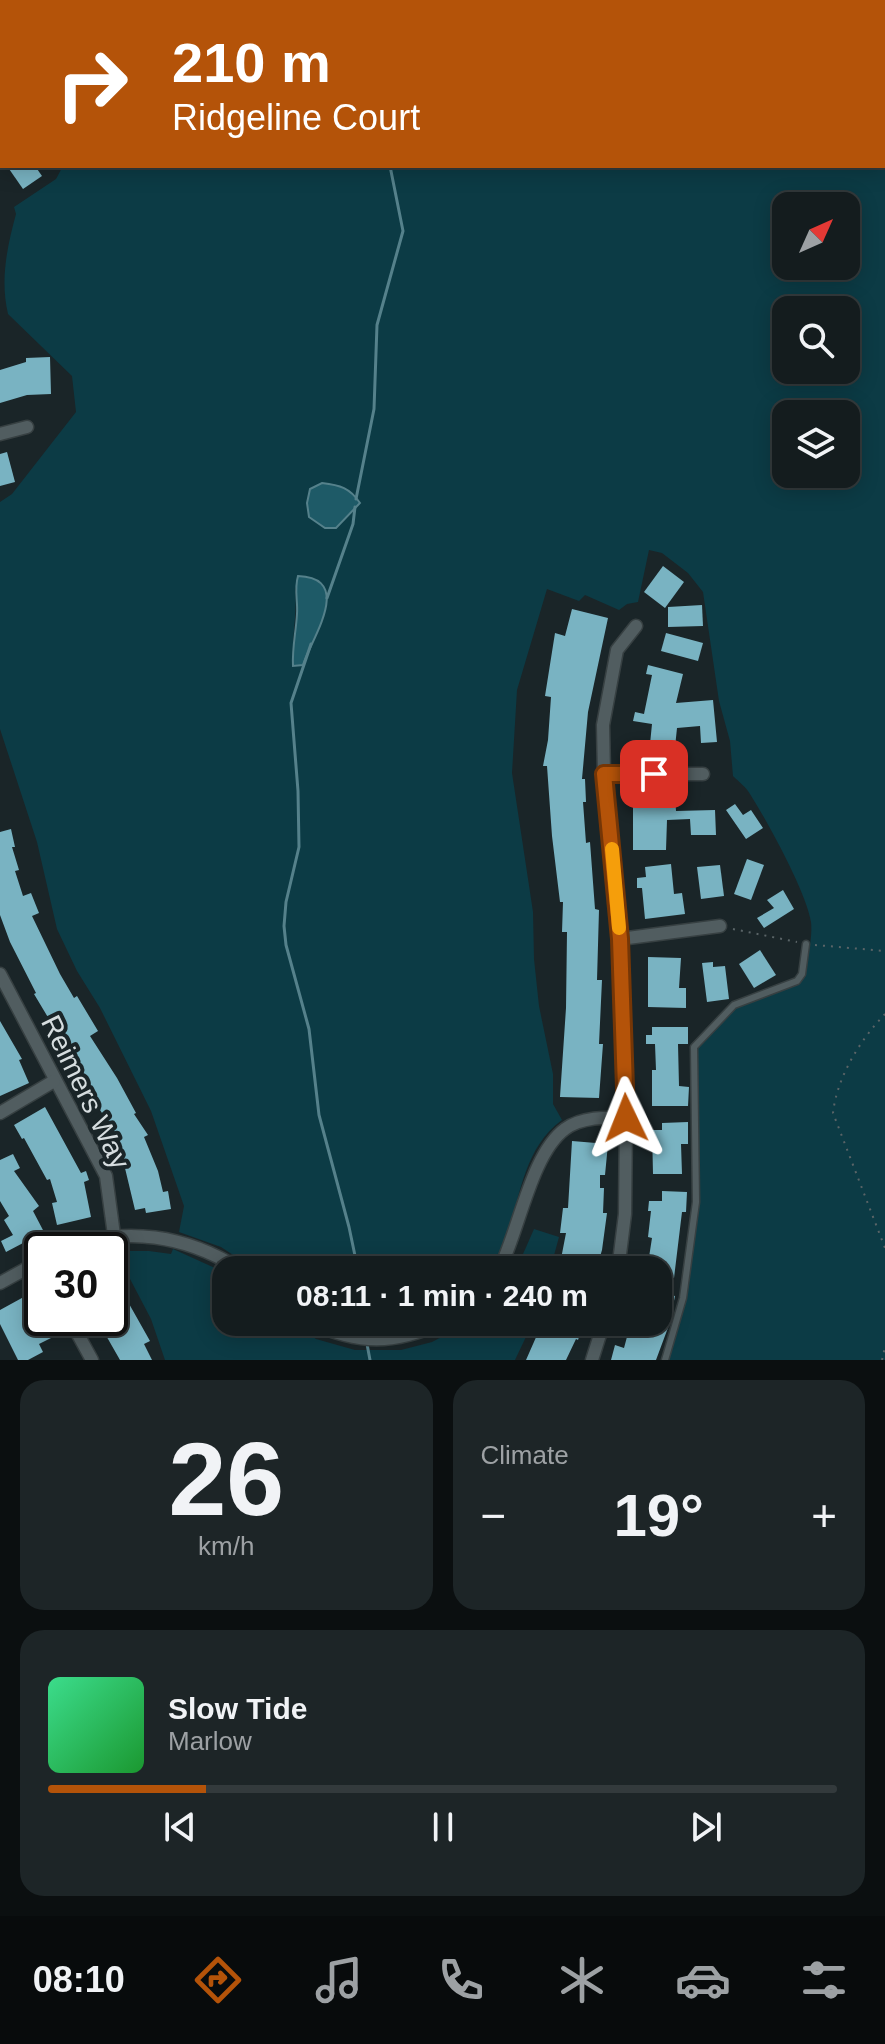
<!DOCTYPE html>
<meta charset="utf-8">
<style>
body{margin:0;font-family:Helvetica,sans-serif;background:#1d2527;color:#f1f3f6;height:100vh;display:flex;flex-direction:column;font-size:30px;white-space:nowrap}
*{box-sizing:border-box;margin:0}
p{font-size:26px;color:#9da1a4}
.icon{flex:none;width:44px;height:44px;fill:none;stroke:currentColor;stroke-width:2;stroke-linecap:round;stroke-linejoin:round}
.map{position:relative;height:1360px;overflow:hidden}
.side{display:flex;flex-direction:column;gap:20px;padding:20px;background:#0b0f10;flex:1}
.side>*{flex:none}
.hud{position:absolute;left:0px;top:0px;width:886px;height:168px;box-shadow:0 4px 20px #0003,0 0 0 2px #333a3c;background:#b45309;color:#fff;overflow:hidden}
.needle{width:52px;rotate:45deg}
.controls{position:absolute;left:772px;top:192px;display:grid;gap:16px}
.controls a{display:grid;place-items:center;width:88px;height:88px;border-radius:16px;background:#141c1e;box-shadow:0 4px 20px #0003,0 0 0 2px #333a3c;font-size:40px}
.speed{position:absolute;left:24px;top:1232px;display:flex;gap:16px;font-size:40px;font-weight:700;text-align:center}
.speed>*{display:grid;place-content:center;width:104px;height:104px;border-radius:50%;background:#141c1e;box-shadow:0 4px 20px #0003,0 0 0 2px #333a3c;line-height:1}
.speed .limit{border:4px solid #111;border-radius:12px;background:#fff;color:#111}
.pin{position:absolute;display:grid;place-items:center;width:68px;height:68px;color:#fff;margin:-34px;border-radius:16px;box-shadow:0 4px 12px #0006}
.me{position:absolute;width:88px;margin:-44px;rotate:358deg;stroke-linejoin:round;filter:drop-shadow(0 0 6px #0008)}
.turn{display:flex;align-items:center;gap:28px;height:168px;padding:0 40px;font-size:36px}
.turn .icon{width:104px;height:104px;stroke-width:2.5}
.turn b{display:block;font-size:56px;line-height:68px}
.big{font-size:60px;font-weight:800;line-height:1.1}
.side .card{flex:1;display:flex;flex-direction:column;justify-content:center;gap:12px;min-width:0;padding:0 28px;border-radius:24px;background:#1d2527}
.side .dial{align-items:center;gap:0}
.dial b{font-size:104px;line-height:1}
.song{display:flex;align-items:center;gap:24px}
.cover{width:96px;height:96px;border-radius:12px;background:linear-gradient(135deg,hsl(150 70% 55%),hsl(130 70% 35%))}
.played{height:8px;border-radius:4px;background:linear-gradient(90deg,#b45309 20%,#333a3c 20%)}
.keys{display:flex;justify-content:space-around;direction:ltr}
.heat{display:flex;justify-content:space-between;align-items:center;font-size:44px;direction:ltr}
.side .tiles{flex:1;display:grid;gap:20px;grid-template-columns:1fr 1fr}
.card:last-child{grid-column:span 2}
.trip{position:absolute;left:212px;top:1256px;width:460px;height:80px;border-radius:24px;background:#141c1e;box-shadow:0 4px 20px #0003,0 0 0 2px #333a3c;font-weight:800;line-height:80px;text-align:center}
.tab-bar{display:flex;height:128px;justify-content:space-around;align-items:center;background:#080b0c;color:#9da1a4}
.tab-bar .icon{width:56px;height:56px}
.tab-bar .active{color:#b45309}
.tab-bar b{font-size:36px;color:#f1f3f6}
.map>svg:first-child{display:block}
.green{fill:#0c3b45;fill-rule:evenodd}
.water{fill:#1e5a67;stroke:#55818b;stroke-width:2}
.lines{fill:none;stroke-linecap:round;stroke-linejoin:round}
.stream{stroke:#55818b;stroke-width:3}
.building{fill:#79b3c2}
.lane-casing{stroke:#374042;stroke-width:9}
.street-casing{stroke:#374042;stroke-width:15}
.path{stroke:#5a6467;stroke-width:2;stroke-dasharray:2 6;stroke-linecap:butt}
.lane{stroke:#515d60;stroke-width:6}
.street{stroke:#515d60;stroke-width:12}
.route-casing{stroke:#753606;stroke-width:20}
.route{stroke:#b45309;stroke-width:14}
.slow{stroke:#f59e0b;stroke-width:14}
.labels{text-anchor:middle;stroke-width:8;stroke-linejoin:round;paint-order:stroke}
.street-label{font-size:28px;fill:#d6dddf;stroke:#1a2528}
</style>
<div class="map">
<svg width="885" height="1360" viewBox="0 0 885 1360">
<rect width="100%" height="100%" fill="#1a2528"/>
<!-- green -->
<g class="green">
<path d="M0 0H885V1360H668L688 1287 694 1232 695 1050 736 1007 795 986C806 974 813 939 811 922 806 891 767 821 750 794 746 787 739 782 733 776L730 741 719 701 703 592 688 573 662 553 649 550 638 602 627 604 619 610 585 595 579 601 547 589 517 690 512 773 533 912 534 959 539 1006 553 1074V1104L562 1120C512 1157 523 1224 489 1270H256L221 1247 179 1232 184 1206 151 1111 100 1008 77 971 57 929 37 842 0 729V502L12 494 76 412 72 376 8 314C0 280 7 247 16 214L14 207 56 179 63 166H884V2H2V41ZM786 206H846V266H786ZM786 310H846V370H786ZM786 414H846V474H786ZM295 587 316 635 303 665 293 666C291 639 298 614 295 587Z"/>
<path d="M534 1229 559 1237 550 1270H516Z"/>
<path d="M173 1249 226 1273V1322H290L316 1339 355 1350H401L432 1342 470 1322H533L515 1360H165L151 1319 129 1277 123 1251H149L171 1254Z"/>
</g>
<!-- water -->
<g class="water">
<path d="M322 483C340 485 350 488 360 503L336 528H325L309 517 307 503 310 489Z"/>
<path d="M298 576C355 578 311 639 303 665L293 666C292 648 296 632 297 614 298 600 294 590 298 576Z"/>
</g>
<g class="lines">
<!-- stream -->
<g class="stream">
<path d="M383 0V2"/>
<path d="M356 499 374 409 377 325 403 231 390 166"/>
<path d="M327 598 353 524 355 507"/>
<path d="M311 644 291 703 298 791 299 847 286 902 284 926 286 945 309 1029 319 1115 349 1227 358 1270"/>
<path d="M365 1322 366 1333"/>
<path d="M367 1344 370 1360"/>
</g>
</g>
<!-- building -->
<g class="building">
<path d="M7 166H35L42 176 23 189Z"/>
<path d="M50 357 51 394 27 395 0 403V370L26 362V358Z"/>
<path d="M7 452 15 482 0 486V454Z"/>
<path d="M663 566 684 582 665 608 644 592Z"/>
<path d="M702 605 703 626 668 627V607Z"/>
<path d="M572 609 608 618 588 712 582 779H585L586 802H583L586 843 590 842 595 909 599 910 597 980H602L599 1044H603L599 1098 560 1097 566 1008 567 932H562L563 902H560L552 836 547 766H543L548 740 551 697 545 696 555 633 565 636Z"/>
<path d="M666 633 703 643 698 661 661 651Z"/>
<path d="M648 665 683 674 676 703 713 700 717 742 701 743 700 726 677 728 674 757 632 753 633 743 650 744 652 724 633 721 635 712 644 714 652 675 646 674Z"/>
<path d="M675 798 676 811 715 810 716 835H691L690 819 667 820 666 850H633V799Z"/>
<path d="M735 804 743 815 751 810 763 828 746 839 726 810Z"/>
<path d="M11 829 15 847H12L19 870 15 871 23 896 31 893 39 913 32 916 60 974 74 998 77 996 98 1031 90 1036 117 1078 136 1113 134 1114 148 1135 144 1137 158 1171 163 1192 168 1191 171 1209 146 1213 145 1208 135 1210 124 1164 120 1165 116 1156 122 1154 105 1124 108 1122 98 1107 96 1109 78 1076 80 1075 56 1035 58 1034 34 994 36 993 10 942 0 915V832Z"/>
<path d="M747 859 764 865 751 900 734 894Z"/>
<path d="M671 864 674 894 682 893 685 914 645 919 642 888H637V878L646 877 645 867Z"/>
<path d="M720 865 724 896 701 899 697 867Z"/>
<path d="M783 890 794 909 764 928 757 918 774 908 767 900Z"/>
<path d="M760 950 776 975 754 988 739 964Z"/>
<path d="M648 957 681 958 679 988H686V1008L648 1007Z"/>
<path d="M713 962V967L725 966 729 999 707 1002 702 963Z"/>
<path d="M0 1021 22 1059 19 1060 29 1083 0 1096Z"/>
<path d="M652 1027H688V1044H678L679 1086 689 1087 688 1106H652V1070H656L655 1044H646V1035H652Z"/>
<path d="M45 1107 81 1173 86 1171 89 1180 84 1182 91 1217 57 1225 52 1203 57 1202 50 1179 47 1180 24 1138 22 1139 14 1125Z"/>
<path d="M688 1122V1144H681L682 1174H653L652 1130H662V1123Z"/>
<path d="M572 1141 608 1144 605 1175H600V1188H604L603 1213H607L602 1250 596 1270 560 1264 566 1233H560L563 1208H568Z"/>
<path d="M13 1154 20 1168 14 1171 39 1206 33 1211 44 1232 6 1252 1 1241 13 1235 4 1220 9 1216 0 1201V1160Z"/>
<path d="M662 1191 687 1192 686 1212H682L674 1278 658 1275V1270H647L652 1238 648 1237 651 1211H648L649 1201H662Z"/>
<path d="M110 1270 150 1341 144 1344 152 1360H120L96 1318H110Z"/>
<path d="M658 1292 675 1296 669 1325 656 1360H611L615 1345 624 1348 631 1322H658Z"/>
<path d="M31 1293 38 1306 26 1313 37 1331 48 1324 55 1336 39 1344 43 1352 28 1360H18L0 1324V1310Z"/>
<path d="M547 1322H584L578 1340 576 1339 566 1360H526L537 1335 541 1337Z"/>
</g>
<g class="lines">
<defs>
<path id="lane" d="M665 1360 683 1298 696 1202 694 1047 734 1005 797 981 802 974 806 944"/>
<g id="street">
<path d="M0 434 27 427"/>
<path d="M604 774H703"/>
<path d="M620 939 720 926"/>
<path d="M0 974 106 1176 114 1235"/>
<path d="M0 1113 54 1081"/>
<path d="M64 1250C123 1224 188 1236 241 1270"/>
<path d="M499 1270C519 1231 531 1154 565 1129 581 1117 606 1117 626 1118"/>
<path d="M618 1270 625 1214 626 1118 620 939 604 774 603 725 617 650 636 626"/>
<path d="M0 1283 42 1260"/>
<path d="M69 1318 92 1360"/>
<path d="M309 1322C359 1345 394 1345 444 1322"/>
<path d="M592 1360 604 1322"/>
</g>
</defs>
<!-- lane casing -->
<use href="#lane" class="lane-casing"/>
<!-- street casing -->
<use href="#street" class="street-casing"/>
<!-- path -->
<g class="path">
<path d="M733 929 797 942"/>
<path d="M815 945 885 951"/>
<path d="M885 1014C860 1040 837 1077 833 1113L885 1248"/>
<path d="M882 1360 885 1347"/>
</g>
<!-- lane -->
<use href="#lane" class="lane"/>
<!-- street -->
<use href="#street" class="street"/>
</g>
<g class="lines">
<defs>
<path id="route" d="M626 1118 620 939 604 774H654"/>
</defs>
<!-- route casing -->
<use href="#route" class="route-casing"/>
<!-- route -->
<use href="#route" class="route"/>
<!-- slow -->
<path class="slow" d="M612 849 619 928"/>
</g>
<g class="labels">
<!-- street labels -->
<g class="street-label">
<text transform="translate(86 1092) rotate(64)" y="10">Reimers Way</text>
</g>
</g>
</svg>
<div class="controls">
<a><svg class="needle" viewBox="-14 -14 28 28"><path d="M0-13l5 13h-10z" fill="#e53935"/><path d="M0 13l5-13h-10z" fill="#9da1a4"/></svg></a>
<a><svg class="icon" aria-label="search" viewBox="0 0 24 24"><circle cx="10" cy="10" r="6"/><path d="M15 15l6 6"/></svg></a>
<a><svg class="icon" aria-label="layers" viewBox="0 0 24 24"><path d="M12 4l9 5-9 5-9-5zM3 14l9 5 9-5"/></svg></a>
</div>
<div class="speed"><div class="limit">30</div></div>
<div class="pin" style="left:654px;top:774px;background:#d93025"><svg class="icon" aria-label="arrive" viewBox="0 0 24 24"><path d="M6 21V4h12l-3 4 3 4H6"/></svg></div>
<svg class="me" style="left:626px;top:1118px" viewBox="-20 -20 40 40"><path d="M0-17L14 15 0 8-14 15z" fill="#b45309" stroke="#fff" stroke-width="4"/></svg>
<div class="trip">08:11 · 1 min · 240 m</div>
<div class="hud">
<div class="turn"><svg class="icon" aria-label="right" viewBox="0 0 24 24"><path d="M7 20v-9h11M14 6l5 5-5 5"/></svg><div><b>210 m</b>Ridgeline Court</div></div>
</div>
</div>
<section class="side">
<div class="tiles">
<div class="card dial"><b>26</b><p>km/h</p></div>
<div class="card"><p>Climate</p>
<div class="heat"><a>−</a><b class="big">19°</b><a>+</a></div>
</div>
<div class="card">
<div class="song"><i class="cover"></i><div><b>Slow Tide</b><p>Marlow</p></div></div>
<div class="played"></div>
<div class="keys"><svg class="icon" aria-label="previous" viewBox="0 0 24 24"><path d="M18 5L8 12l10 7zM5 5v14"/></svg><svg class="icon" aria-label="pause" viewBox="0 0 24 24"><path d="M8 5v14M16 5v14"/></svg><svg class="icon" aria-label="next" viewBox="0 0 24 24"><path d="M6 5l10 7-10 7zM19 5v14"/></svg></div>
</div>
</div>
</section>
<nav class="tab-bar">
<b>08:10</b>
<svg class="icon active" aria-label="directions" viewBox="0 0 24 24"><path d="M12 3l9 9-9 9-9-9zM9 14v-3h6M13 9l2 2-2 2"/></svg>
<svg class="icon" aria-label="music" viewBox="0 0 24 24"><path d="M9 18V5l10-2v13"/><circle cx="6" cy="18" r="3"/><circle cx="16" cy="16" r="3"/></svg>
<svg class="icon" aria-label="phone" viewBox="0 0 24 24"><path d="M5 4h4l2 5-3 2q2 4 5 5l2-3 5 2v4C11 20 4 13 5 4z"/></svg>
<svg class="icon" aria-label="climate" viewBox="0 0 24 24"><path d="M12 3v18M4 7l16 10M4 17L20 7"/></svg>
<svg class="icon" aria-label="car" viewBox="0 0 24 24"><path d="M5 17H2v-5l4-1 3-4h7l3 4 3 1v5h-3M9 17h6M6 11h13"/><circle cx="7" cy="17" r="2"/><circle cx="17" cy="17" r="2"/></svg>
<svg class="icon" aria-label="filters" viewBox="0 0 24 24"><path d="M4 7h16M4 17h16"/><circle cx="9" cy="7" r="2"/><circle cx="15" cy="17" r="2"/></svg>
</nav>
